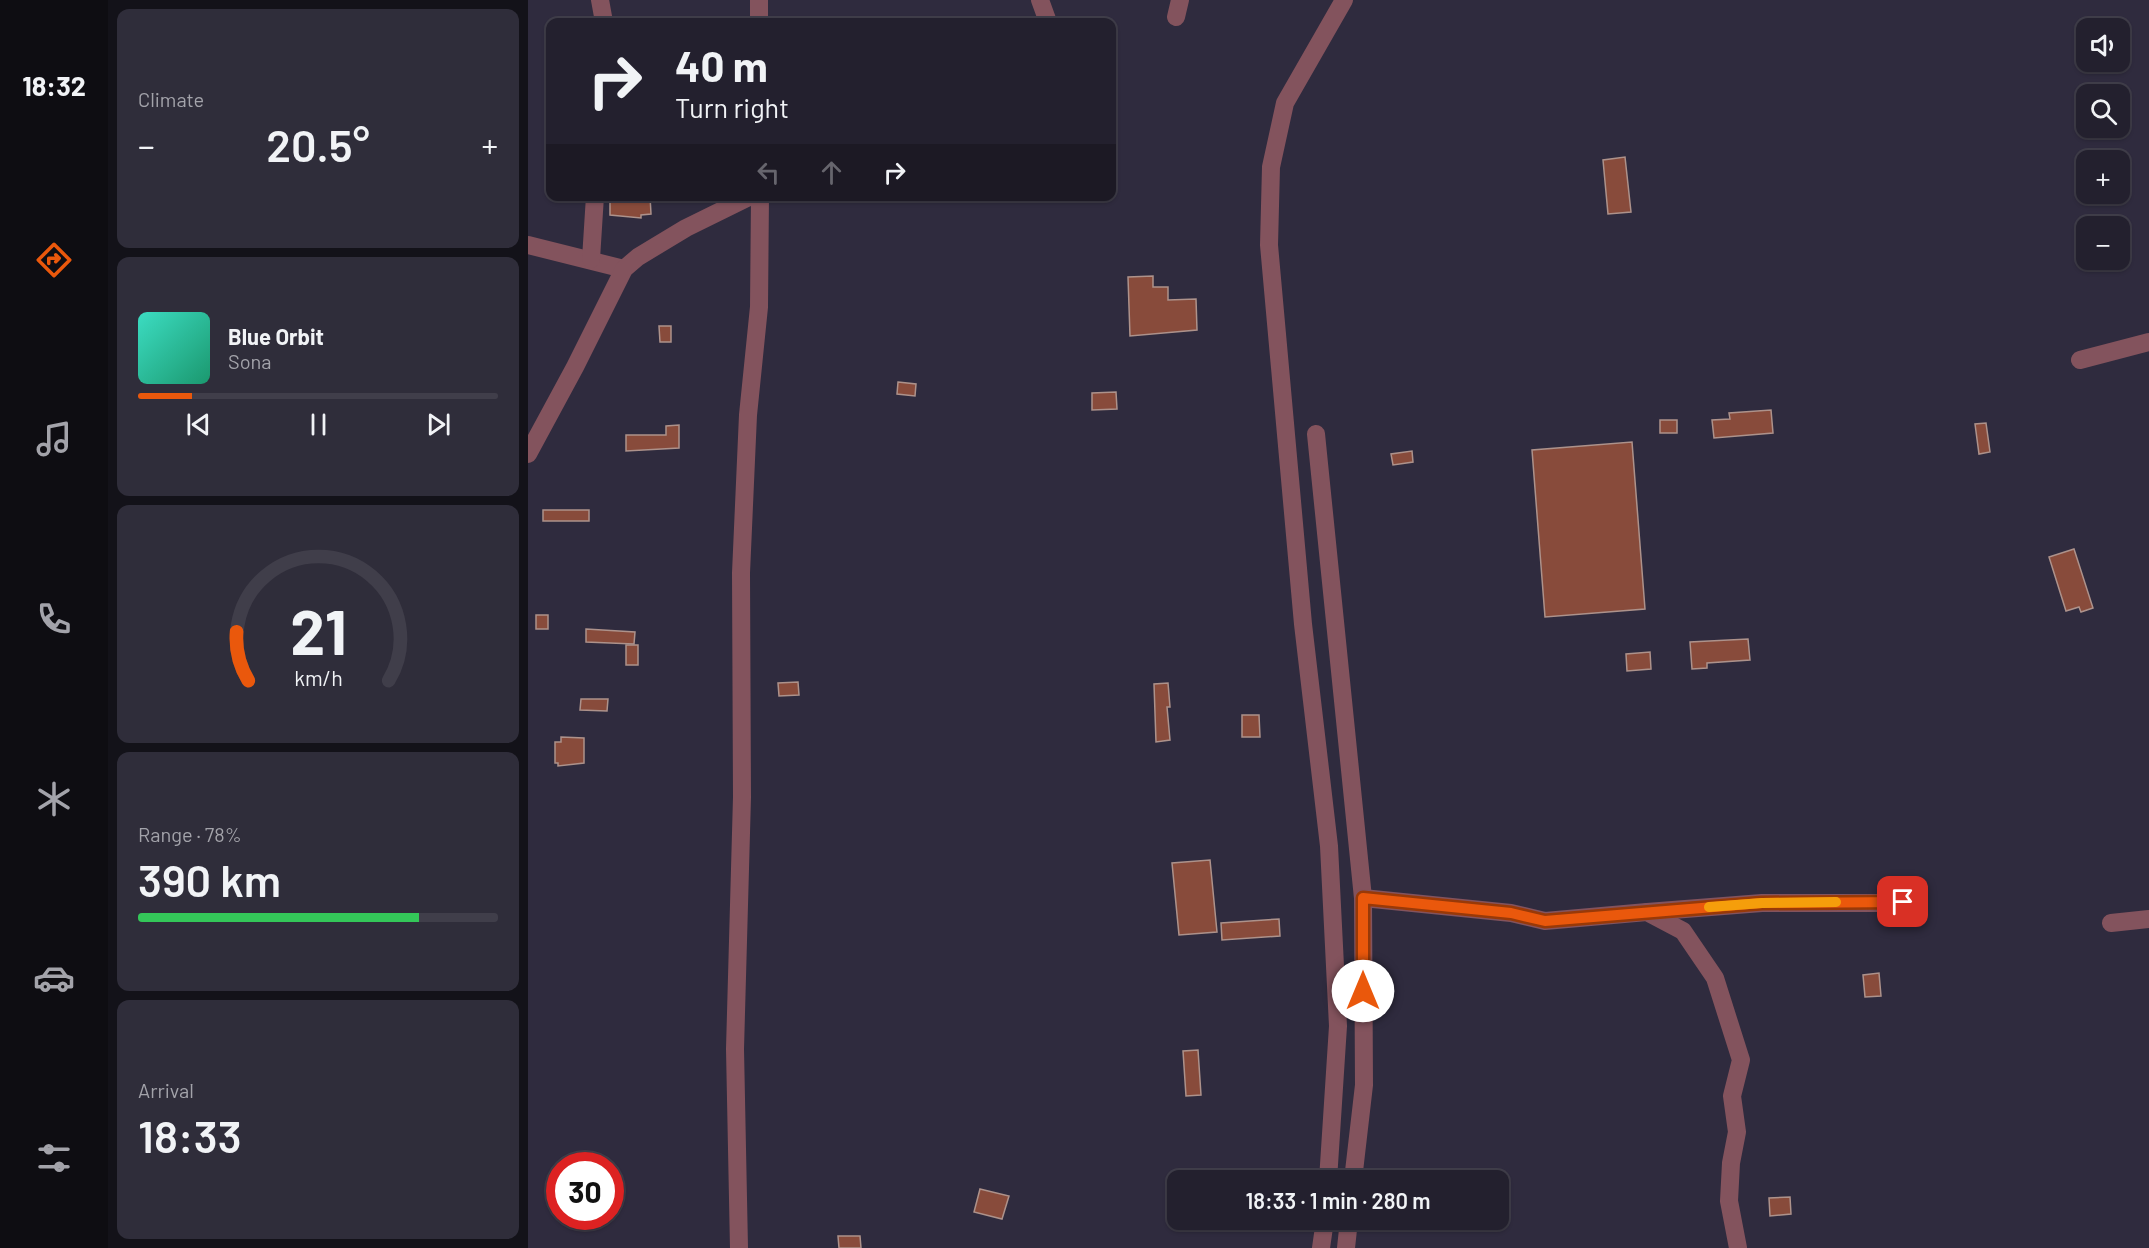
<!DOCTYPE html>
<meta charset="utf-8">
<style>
body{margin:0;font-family:Barlow,sans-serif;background:#2f2d3a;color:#f1f3f6;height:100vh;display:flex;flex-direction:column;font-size:22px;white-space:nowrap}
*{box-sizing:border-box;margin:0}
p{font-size:20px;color:#a3a3aa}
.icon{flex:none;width:33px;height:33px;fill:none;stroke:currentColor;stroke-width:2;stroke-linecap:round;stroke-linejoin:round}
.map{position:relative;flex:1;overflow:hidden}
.panel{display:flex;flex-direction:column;gap:9px;padding:9px;background:#131219;width:420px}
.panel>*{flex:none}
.top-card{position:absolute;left:18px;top:18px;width:570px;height:183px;border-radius:12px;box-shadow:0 2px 4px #0004,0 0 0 2px #403e4a;background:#23202e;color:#f1f3f6;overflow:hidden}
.buttons{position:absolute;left:1548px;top:18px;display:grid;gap:12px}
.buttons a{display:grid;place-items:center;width:54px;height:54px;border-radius:12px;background:#23202e;box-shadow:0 2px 4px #0004,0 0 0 2px #403e4a;font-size:30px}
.speed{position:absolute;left:18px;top:1152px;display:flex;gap:12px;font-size:30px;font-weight:700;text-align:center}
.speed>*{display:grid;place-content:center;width:78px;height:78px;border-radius:50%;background:#23202e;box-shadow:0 2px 4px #0004,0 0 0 2px #403e4a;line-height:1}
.speed .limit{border:9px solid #d22;background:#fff;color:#111}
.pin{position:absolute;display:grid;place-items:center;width:51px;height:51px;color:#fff;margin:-26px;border-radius:12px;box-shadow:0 3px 9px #0006}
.me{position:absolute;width:66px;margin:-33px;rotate:0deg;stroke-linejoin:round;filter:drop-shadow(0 0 4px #0008)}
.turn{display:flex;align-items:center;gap:21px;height:126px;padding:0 30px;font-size:27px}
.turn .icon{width:78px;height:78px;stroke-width:2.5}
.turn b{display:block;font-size:42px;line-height:51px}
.lanes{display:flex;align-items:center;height:57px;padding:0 30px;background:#0003;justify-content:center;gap:30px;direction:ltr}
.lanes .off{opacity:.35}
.big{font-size:45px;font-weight:600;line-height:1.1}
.panel .widget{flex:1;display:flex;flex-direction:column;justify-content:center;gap:9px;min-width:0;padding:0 21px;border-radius:12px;background:#2f2d3a}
.panel .dial{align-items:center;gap:0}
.dial svg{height:156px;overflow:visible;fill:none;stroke:#403e4a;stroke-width:7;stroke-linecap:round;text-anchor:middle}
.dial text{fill:#f1f3f6;stroke:none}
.song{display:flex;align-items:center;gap:18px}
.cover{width:72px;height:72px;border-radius:9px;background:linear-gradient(135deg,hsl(170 70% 55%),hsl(160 70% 35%))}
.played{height:6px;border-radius:3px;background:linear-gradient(90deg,#ea580c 15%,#403e4a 15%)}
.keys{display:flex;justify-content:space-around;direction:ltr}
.heat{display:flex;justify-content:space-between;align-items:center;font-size:33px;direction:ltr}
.charge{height:9px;border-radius:4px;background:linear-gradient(90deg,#34c759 78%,#403e4a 0)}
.trip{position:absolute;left:639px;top:1170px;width:342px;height:60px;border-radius:12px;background:#23202e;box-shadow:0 2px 4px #0004,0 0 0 2px #403e4a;font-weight:600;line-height:60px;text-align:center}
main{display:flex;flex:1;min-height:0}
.tab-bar{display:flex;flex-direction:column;width:108px;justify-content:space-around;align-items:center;background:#0e0d12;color:#a3a3aa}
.tab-bar .icon{width:42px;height:42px}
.tab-bar .on{color:#ea580c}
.tab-bar b{font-size:27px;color:#f1f3f6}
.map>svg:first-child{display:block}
.building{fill:#884b3b;stroke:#ad928b;stroke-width:1.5}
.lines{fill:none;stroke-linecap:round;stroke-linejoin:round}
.minor{stroke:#83535d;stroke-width:18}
.route-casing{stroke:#983908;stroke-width:15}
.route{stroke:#ea580c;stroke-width:10}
.slow{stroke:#f59e0b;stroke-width:10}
</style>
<main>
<nav class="tab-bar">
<b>18:32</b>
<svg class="icon on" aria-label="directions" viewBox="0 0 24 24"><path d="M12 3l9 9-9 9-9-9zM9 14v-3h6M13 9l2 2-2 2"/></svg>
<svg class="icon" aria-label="music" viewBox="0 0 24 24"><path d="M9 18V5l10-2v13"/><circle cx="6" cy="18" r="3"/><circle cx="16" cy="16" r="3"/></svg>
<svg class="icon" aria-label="phone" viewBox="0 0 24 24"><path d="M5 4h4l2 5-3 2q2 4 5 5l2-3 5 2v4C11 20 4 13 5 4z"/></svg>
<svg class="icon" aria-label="climate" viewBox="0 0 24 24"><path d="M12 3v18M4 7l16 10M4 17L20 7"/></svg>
<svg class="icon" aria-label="car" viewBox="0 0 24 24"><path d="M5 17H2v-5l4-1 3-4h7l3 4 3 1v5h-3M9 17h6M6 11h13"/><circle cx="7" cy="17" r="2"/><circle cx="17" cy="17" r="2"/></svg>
<svg class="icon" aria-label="filters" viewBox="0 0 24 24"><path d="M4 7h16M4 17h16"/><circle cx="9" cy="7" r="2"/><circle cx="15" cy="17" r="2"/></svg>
</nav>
<section class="panel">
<div class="widget"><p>Climate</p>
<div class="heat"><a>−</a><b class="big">20.5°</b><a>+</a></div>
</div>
<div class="widget">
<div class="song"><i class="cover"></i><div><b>Blue Orbit</b><p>Sona</p></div></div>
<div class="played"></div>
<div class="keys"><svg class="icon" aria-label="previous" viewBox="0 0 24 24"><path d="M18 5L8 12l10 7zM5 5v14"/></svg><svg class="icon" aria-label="pause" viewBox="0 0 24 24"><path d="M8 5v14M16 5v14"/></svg><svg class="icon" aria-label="next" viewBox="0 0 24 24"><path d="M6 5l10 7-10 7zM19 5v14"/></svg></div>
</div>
<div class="widget dial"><svg viewBox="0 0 100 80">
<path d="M14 69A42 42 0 1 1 86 69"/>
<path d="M14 69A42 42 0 0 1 8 44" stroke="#ea580c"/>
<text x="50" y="56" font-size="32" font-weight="700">21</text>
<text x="50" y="72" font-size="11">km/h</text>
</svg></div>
<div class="widget"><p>Range · 78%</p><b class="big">390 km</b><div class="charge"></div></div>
<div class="widget"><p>Arrival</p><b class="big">18:33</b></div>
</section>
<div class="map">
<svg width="1621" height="1248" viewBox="0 0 1621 1248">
<rect width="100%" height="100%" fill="#2f2b3e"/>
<!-- building -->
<g class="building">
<path d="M1097 157 1103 212 1080 214 1075 160Z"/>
<path d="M82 196H122L123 214 113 215V218L82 215Z"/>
<path d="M625 276V287H640V300L668 299 669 330 602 336 600 277Z"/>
<path d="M131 326H143V342H132Z"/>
<path d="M370 382 388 384 387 396 369 394Z"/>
<path d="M588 392 589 409 564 410V393Z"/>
<path d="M1243 410 1245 433 1186 438 1184 420 1202 419 1201 413Z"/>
<rect x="1132" y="420" width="17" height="13"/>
<path d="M1458 423 1462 452 1451 454 1447 424Z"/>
<path d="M151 425V448L98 451V435H138V426Z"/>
<path d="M1104 442 1117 609 1017 617 1004 450Z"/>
<path d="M884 451 885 462 865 465 863 454Z"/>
<rect x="15" y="510" width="46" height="11"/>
<path d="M1546 549 1565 608 1553 612 1551 607 1538 611 1521 557Z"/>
<rect x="8" y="615" width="12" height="14"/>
<path d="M58 629 107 632 106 644 58 642Z"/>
<path d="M1220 639 1222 660 1179 663V668L1164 669 1162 642Z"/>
<rect x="98" y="645" width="12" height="20"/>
<path d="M1122 652 1123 669 1099 671 1098 654Z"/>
<path d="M270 682 271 695 251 696 250 683Z"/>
<path d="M640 683 642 707H639L642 740 628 742 626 684Z"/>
<path d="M53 699H80L79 711 52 710Z"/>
<path d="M714 715H731L732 737H714Z"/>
<path d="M33 737 56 738V763L30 766V763H27V742H33Z"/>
<path d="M682 860 689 932 651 935 644 863Z"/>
<path d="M751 919 752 936 694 940 693 923Z"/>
<path d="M1351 973 1353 996 1337 997 1335 975Z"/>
<path d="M670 1050 673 1095 658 1096 655 1051Z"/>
<path d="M452 1189 481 1196 474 1219 446 1212Z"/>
<path d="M1262 1197 1263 1214 1242 1216 1241 1198Z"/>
<path d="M310 1236H332L333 1248H311Z"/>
</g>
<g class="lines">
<!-- minor -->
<g class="minor">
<path d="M72 0 76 22"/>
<path d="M512 0 520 22"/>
<path d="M648 17 652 0"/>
<path d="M231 22V0"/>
<path d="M0 245 96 269"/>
<path d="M63 259 67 196"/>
<path d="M1552 360 1621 342"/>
<path d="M788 434 835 898 836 1085 825 1180"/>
<path d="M0 454 47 367 96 269 110 257 158 228 223 196"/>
<path d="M835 898 983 913 1017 921 1119 912 1155 931 1187 978 1213 1060 1204 1096 1209 1132 1203 1163 1201 1201 1210 1248"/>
<path d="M1119 912 1234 903H1387"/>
<path d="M1583 923 1621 919"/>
<path d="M800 1180 810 1026 801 846 775 624 741 245 743 167 757 103 816 0"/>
<path d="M211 1248 207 1049 214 797 213 573 220 415 231 307 232 196"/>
<path d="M793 1248 797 1220"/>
<path d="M818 1248 821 1220"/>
</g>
</g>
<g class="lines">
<defs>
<path id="route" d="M835 991V898L983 913 1017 921 1234 903 1375 902"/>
</defs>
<!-- route casing -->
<use href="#route" class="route-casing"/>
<!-- route -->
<use href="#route" class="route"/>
<!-- slow -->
<path class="slow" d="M1181 907 1234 903 1308 902"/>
</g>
</svg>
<div class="buttons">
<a><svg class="icon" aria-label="sound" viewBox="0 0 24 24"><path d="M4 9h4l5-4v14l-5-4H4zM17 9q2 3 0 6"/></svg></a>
<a><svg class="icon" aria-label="search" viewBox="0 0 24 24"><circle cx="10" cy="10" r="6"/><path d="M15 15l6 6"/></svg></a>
<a>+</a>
<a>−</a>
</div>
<div class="speed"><div class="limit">30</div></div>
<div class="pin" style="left:1375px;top:902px;background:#d93025"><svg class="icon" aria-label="arrive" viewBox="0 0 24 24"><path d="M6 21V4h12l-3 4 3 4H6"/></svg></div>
<svg class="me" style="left:835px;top:991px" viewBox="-20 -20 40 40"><circle r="19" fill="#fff"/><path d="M0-13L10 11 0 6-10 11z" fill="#ea580c"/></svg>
<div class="trip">18:33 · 1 min · 280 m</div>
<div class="top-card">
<div class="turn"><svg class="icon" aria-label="right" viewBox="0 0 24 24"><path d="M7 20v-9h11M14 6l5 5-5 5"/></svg><div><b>40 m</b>Turn right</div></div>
<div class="lanes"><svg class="icon off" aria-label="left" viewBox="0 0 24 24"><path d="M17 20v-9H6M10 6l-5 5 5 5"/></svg><svg class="icon off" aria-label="ahead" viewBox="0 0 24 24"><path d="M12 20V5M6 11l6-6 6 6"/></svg><svg class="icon" aria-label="right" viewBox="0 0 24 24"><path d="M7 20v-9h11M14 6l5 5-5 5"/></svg></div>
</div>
</div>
</main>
